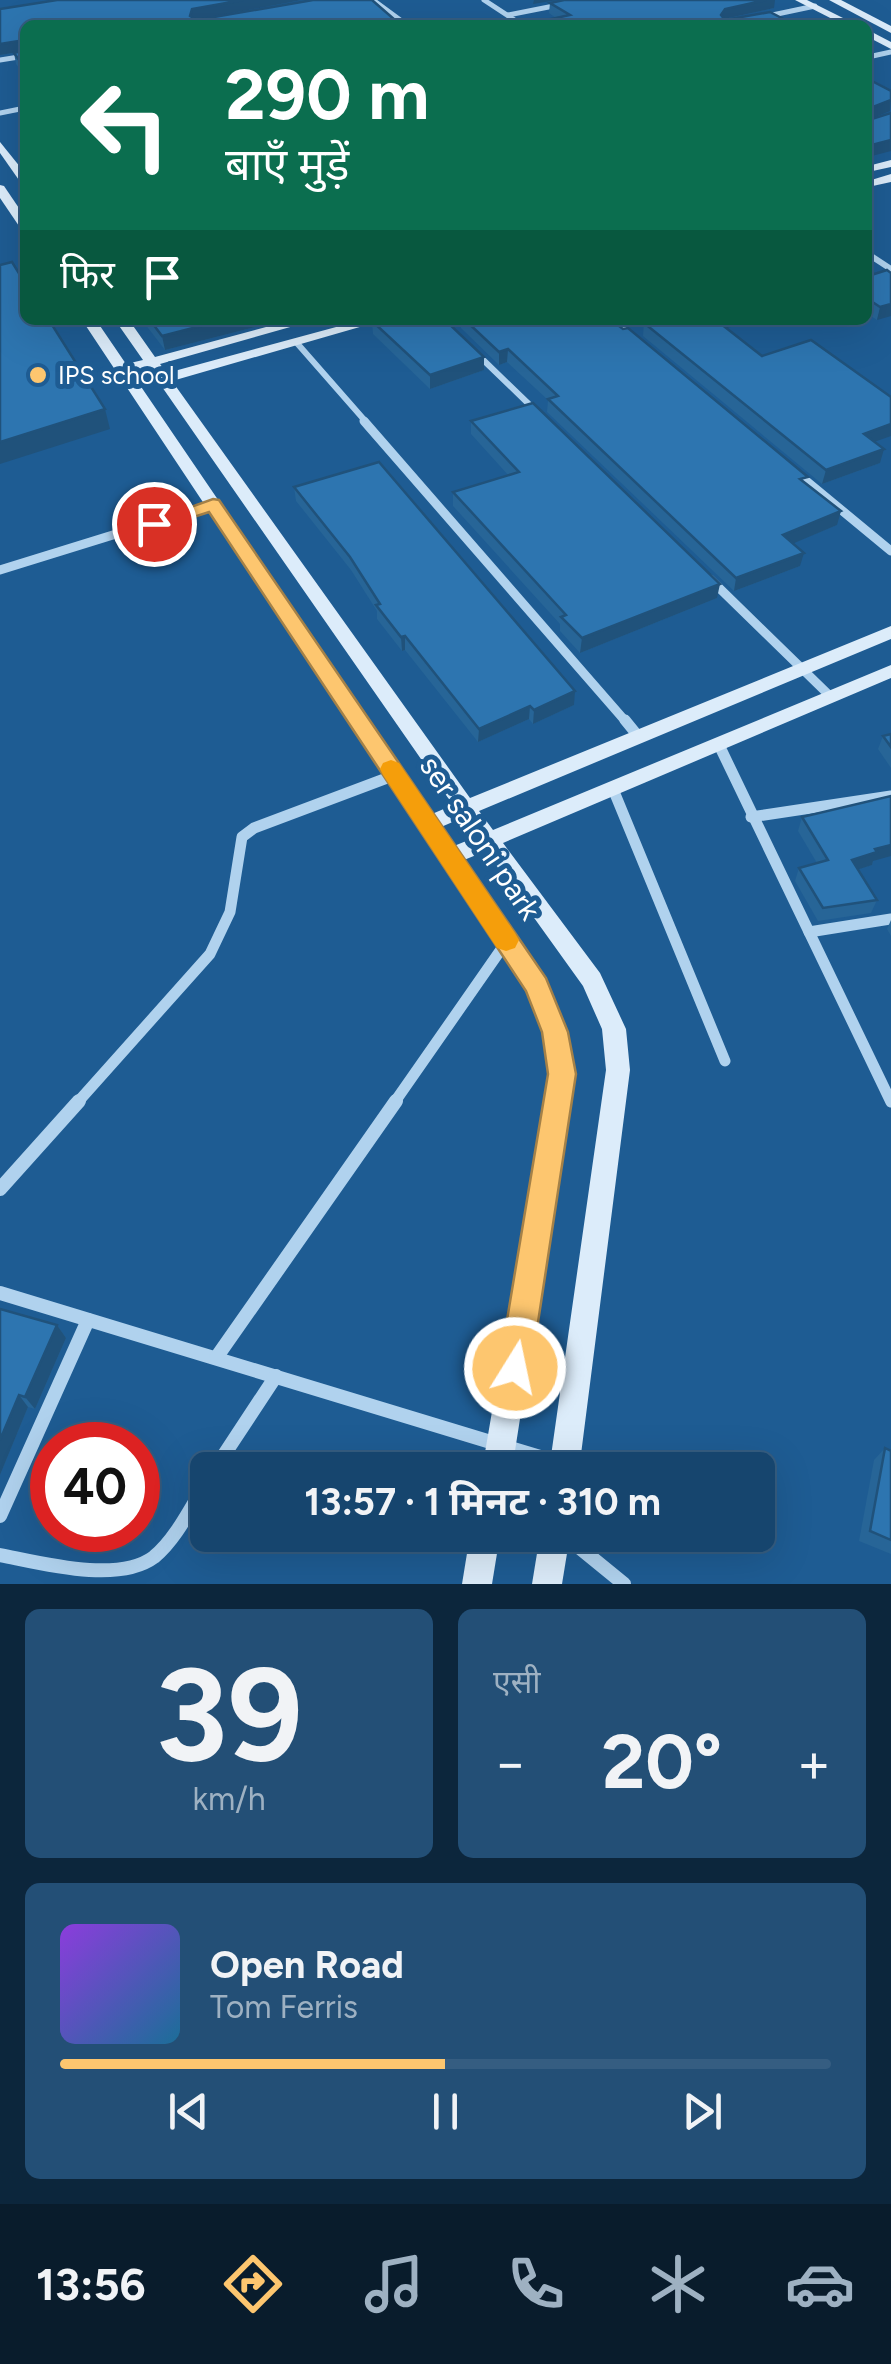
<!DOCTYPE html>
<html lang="hi">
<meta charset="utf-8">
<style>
body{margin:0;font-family:Figtree,"Noto Sans Devanagari",sans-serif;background:#234f76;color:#f1f3f6;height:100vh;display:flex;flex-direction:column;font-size:38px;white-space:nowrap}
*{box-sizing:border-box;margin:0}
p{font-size:32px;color:#9eb1c2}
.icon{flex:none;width:55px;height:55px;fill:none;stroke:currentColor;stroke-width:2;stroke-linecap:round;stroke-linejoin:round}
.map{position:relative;height:1584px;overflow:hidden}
.side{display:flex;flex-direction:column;gap:25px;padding:25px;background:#0c263c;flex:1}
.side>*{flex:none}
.top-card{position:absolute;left:20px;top:20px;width:852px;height:305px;border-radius:15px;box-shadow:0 10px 40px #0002,0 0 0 2px #355d81;background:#0b6e4f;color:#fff;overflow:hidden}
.speed{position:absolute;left:30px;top:1422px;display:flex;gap:20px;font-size:50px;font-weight:700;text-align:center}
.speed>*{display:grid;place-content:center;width:130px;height:130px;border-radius:50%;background:#16456e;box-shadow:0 10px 40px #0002,0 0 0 2px #355d81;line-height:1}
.speed .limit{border:15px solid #d22;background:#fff;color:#111}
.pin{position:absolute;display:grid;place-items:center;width:85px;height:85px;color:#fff;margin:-42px;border:5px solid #fff;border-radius:50%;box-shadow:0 2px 10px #0007}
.me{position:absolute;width:110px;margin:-55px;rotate:10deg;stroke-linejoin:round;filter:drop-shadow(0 0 8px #0008)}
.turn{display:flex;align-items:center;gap:35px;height:210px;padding:0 40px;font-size:45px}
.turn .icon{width:130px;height:130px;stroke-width:2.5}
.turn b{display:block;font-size:70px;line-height:85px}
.then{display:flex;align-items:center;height:95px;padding:0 40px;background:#0003;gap:20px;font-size:38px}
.big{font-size:75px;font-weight:700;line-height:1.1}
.side .widget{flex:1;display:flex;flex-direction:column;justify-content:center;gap:15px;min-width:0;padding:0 35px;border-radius:15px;background:#234f76}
.side .dial{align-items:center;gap:0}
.dial b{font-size:130px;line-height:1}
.song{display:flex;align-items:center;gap:30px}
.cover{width:120px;height:120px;border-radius:15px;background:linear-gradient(135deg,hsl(270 70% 55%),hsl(200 70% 35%))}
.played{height:10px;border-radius:5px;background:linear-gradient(90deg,#fdc66f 50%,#355d81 50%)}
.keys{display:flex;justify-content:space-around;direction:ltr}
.heat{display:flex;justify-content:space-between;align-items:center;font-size:55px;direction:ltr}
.side .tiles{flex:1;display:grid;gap:25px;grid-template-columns:1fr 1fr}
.widget:last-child{grid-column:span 2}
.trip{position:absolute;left:190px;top:1452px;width:585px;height:100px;border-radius:15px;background:#16456e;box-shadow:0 10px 40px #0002,0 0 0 2px #355d81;font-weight:700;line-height:100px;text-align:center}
.menu{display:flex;height:160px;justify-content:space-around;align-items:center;background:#091c2c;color:#9eb1c2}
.menu .icon{width:70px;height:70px}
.menu .selected{color:#fdc66f}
.menu b{font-size:45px;color:#f1f3f6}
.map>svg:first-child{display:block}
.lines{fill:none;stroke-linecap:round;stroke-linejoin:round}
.street-far4{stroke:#b0d2ee;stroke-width:5}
.street-far3{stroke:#b0d2ee;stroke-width:6}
.street-far2{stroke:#b0d2ee;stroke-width:9}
.street-far1{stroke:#b0d2ee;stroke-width:11}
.street{stroke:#b0d2ee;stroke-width:14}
.secondary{fill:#dcecfa;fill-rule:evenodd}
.wall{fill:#276597}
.shaded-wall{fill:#20527b}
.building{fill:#2d75b0;stroke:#20527b;stroke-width:2.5}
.route{fill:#fdc66f;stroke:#a48148;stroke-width:2.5}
.slow{fill:#f59e0b}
.poi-dot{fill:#fdc66f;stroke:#1e5c93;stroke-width:4}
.labels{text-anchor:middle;stroke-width:10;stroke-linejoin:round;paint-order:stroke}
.far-poi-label{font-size:25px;fill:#fff;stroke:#1e5c93;text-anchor:start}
.street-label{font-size:30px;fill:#fff;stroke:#1e5c93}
</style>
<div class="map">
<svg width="891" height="1584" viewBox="0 0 891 1584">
<rect width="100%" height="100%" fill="#1e5c93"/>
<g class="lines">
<!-- street-far4 -->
<g class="street-far4">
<path d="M373 0 407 25"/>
<path d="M484 0 522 25"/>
<path d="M508 15 584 0"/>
<path d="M763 17 815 6"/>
<path d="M868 57 891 52"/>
<path d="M0 60 25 56"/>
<path d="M0 113 25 108"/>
</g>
<!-- street-far3 -->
<g class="street-far3">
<path d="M868 254 891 269"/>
<path d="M613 320 632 336"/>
<path d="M296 342 367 423"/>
<path d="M476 353 536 411"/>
</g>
<!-- street-far2 -->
<g class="street-far2">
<path d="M364 421 627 723"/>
<path d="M799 475 891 551"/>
<path d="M0 570 213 504"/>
<path d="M710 579 831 697"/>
</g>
<!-- street-far1 -->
<g class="street-far1">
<path d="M625 720 638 736"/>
<path d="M719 745 891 1102"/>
<path d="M613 789 725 1061"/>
<path d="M751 817 891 796"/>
<path d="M809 932 891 919"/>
<path d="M77 1103 210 954 230 912 242 837 254 828 395 775"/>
<path d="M394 1103 507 941"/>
</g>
<!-- street -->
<g class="street">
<path d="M0 1189 79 1101"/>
<path d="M0 1293 560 1463"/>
<path d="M216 1358 396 1101"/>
<path d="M214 1470 276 1376"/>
<path d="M0 1516 88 1320"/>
<path d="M564 1535 624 1584"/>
<path d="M0 1555C41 1563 118 1584 154 1557 177 1538 192 1505 208 1480"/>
</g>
<!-- secondary -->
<g class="secondary">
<path d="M795 0H807L857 25H844Z"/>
<path d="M829 0H841L891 26V33Z"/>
<path d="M868 30 891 42V49L868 37Z"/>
<path d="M0 142 25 173V185L21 183 0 153Z"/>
<path d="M891 160V167L868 172V166Z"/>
<path d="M891 174V182L868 187V181Z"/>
<path d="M0 185 4 186 25 217V230L21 229 0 198Z"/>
<path d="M82 320H96L126 364 143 360 115 320H129L155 357 292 320H315L160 364 167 373 362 320H384L172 381 470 798 891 626V639L479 811 493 830 891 665V678L503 843 600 973 626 1029 630 1070 579 1470H549L606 1070 602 1029 583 986 486 851 464 860 545 979 567 1032 574 1073 512 1470H482L550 1073 543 1032 527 990ZM148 367 154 377 147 379V385L160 384 453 805 432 814 131 372ZM462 818 476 837 454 846 441 827Z"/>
<path d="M470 1535H500L492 1584H462Z"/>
<path d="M540 1535H570L562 1584H532Z"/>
</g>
</g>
<!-- wall -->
<g class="wall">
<path d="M57 0H302L195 19 395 20 25 25V76L16 64 14 53 0 55V9Z"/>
<path d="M550 3 774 8 724 19 795 25H551V19L556 18 549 13Z"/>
<path d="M891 273 877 320 868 314V276Z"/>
<path d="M142 320H283L165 350Z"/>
<path d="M461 320H611L806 484 837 525 793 543 800 566 734 591 547 412 548 400 507 362 499 365 461 328Z"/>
<path d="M654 320H754L727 328 875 442 880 463 822 484 643 336 644 323Z"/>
<path d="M372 321 484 370 430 389 373 334Z"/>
<path d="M471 421 717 598 580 653 560 631V624L453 506V492L509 476 471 434Z"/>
<path d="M294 487 574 705 533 724 529 719 478 742 405 650 402 651 377 619V611L351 570 296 501Z"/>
<path d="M891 734V768L878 749 883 736Z"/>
<path d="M802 817 873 861 872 865 858 869 877 900 871 913 818 921 795 881 799 868 817 863 798 831Z"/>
<path d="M891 920V936L887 929Z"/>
<path d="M0 1309 57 1325 66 1338 35 1409 28 1407 0 1475Z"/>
<path d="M885 1448 891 1451V1554L859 1541 874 1460Z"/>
</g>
<!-- shaded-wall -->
<g class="shaded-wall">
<path d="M243 0H302L194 20 190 16 192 9Z"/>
<path d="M534 0H557L533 4Z"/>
<path d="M766 0H775L774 8 724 19 721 15 725 9Z"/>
<path d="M395 20V25H373V24Z"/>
<path d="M25 40V51L0 55V44Z"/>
<path d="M891 100 890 111 868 120V109Z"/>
<path d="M891 140V151L868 157V146Z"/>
<path d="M891 304V316L877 320 880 307Z"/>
<path d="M224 320H283L165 350 162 336Z"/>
<path d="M716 320H754L714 332Z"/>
<path d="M508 349 507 362 499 365V352Z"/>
<path d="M484 357V370L430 389V375Z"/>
<path d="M105 409 110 429 0 464V442Z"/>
<path d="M891 424V436L860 447 864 434Z"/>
<path d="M884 449 880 463 822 484 826 470Z"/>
<path d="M841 511 837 525 780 549 783 535Z"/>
<path d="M804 553 800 566 734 591 736 578Z"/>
<path d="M720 584 717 598 580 653 582 638Z"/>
<path d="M405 636V650L402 651 401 637Z"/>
<path d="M575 691 574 705 533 724 534 710Z"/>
<path d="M530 706 529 719 478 742 479 729Z"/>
<path d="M891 845V856L873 861 872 865 847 873 852 860 875 849Z"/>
<path d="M57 1325 66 1338 35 1409 25 1397Z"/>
<path d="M19 1395 28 1407 0 1475V1440Z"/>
</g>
<!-- building -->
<g class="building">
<path d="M57 0H243L192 9 190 16 197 20 313 0H372L395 20 373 24 375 25H25V40L0 44V9Z"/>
<path d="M564 0H766L725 9 721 15 725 20 770 12 795 25H562L551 19 570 15 550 3Z"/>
<path d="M25 50V68L14 53Z"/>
<path d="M868 79 891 91V100L868 109Z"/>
<path d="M891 113V140L868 146V117L872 119Z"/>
<path d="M12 262 25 283V320H49L105 409 0 442V265Z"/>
<path d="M887 270 891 273V304L880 307 868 299V276Z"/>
<path d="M150 320H224L162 336Z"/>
<path d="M377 320H445L484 357 430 375 372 321Z"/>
<path d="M465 320H611L623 329 628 328 808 477 800 479 841 511 783 535 804 553 736 578 548 399 558 396 508 349 499 352Z"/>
<path d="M654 320H716L762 356 811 340 891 397V424L864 434 884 449 826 470 644 323Z"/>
<path d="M533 403 720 584 582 638 561 617 566 615 453 492 519 472 471 421Z"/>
<path d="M379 462 575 691 534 710 530 706 479 729 405 636 401 637 376 605 380 604 350 557 294 487Z"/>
<path d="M891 734V747L883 736Z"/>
<path d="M891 796V845L875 849 877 852 852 860 877 900 823 908 799 868 828 860 802 817Z"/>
<path d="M0 1309 57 1325 25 1397 19 1395 0 1440Z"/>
<path d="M885 1448 891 1451V1540L870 1531Z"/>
</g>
<!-- route -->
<path class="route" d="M213 499 219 500 546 978 568 1032 576 1074 531 1368 526 1379 515 1384 504 1379 499 1368 548 1074 542 1032 526 991 209 512 154 530 144 524Z"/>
<!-- slow -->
<path class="slow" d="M391 760 399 763 515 933 519 940 515 948 506 951 497 948 383 775 380 769 383 763Z"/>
<!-- markers -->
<circle class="poi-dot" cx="38" cy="375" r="10"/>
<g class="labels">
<!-- far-poi labels -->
<g class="far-poi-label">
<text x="58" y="384">IPS school</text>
</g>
<!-- street labels -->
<g class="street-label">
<text transform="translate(480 838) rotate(56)" y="10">ser saloni park</text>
</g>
</g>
</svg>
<div class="speed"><div class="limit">40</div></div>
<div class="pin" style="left:154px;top:524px;background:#d93025"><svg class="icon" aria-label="arrive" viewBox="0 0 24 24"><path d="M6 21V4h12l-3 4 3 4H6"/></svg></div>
<svg class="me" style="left:515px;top:1368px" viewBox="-20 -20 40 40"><circle r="17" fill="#fdc66f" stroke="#fff" stroke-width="3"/><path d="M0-11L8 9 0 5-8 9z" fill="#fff"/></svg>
<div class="trip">13:57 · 1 मिनट · 310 m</div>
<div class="top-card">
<div class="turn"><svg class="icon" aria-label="left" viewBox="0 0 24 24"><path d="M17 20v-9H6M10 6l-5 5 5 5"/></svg><div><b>290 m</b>बाएँ मुड़ें</div></div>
<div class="then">फिर<svg class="icon" aria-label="arrive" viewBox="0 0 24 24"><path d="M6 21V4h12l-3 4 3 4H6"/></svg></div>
</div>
</div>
<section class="side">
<div class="tiles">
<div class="widget dial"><b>39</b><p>km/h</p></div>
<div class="widget"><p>एसी</p>
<div class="heat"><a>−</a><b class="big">20°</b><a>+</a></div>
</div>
<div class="widget">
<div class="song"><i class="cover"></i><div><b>Open Road</b><p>Tom Ferris</p></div></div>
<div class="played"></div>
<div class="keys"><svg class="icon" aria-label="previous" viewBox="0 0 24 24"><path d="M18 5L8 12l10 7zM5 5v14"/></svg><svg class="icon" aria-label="pause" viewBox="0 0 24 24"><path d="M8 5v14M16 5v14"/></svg><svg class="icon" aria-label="next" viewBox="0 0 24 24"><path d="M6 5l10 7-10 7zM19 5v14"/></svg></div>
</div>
</div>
</section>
<nav class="menu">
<b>13:56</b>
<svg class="icon selected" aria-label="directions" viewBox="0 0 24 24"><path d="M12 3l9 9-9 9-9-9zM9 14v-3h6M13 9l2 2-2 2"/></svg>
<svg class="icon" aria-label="music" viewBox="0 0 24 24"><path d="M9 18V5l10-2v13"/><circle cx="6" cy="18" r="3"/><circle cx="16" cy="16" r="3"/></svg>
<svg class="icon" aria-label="phone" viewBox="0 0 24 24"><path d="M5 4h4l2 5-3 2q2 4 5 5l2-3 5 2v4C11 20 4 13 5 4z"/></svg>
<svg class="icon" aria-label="climate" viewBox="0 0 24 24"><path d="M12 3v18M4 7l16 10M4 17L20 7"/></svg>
<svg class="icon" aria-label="car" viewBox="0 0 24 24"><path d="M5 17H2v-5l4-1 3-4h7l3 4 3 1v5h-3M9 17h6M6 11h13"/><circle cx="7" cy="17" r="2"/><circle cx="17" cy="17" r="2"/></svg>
</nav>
